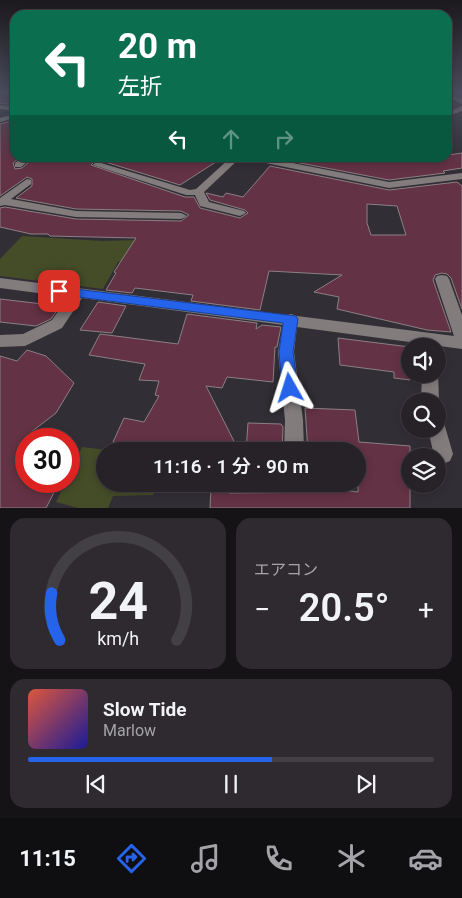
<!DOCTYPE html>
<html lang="ja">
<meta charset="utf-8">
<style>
body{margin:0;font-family:Roboto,"Noto Sans JP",sans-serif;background:#2e2a30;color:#f1f3f6;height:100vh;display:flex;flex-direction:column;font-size:19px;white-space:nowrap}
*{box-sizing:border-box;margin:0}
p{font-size:16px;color:#a4a4a8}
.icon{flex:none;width:28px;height:28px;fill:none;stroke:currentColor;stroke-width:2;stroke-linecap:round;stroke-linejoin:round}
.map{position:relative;height:508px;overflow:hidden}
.drawer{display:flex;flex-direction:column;gap:10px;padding:10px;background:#151316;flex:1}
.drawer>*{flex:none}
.hud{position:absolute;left:10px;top:10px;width:442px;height:152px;border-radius:15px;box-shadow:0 2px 8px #0003,0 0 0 1px #423f45;background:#0b6e4f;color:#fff;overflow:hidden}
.fabs{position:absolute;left:401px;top:338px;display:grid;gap:10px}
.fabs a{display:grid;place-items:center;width:45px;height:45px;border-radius:50%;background:#262228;box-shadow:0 2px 8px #0003,0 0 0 1px #423f45;font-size:25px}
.speed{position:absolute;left:15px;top:428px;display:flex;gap:10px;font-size:25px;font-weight:700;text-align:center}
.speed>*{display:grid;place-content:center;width:65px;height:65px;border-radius:50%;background:#262228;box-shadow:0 2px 8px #0003,0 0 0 1px #423f45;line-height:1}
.speed .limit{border:8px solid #d22;background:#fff;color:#111}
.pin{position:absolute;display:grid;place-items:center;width:42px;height:42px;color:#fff;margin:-21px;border-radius:10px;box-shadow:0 2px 8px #0006}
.me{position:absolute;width:55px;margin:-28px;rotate:354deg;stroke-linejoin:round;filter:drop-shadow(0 0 4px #0008)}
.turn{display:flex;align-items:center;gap:18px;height:105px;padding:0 25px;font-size:22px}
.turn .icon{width:65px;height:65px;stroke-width:2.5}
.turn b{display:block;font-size:35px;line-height:42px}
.lanes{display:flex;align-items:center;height:48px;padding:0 25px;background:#0003;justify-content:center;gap:25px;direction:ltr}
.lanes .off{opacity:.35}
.big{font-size:38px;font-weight:600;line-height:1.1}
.drawer .card{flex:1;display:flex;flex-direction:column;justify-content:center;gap:8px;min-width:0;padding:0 18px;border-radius:15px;background:#2e2a30}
.drawer .dial{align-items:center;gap:0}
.dial svg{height:130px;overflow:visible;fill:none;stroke:#423f45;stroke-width:7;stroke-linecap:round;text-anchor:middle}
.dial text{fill:#f1f3f6;stroke:none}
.song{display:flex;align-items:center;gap:15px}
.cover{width:60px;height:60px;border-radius:8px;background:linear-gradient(135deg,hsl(10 70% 55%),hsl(240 70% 35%))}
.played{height:5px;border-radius:2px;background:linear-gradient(90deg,#2563eb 60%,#423f45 60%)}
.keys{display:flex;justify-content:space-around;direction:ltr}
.heat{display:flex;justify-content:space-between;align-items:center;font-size:28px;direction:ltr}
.drawer .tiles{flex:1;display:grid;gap:10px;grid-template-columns:1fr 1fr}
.card:last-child{grid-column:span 2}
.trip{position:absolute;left:96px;top:442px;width:270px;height:50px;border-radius:25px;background:#262228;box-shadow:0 2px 8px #0003,0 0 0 1px #423f45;font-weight:600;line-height:50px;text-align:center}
.tab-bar{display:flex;height:80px;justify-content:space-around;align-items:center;background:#0f0e10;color:#a4a4a8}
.tab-bar .icon{width:35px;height:35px}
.tab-bar .selected{color:#2563eb}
.tab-bar b{font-size:22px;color:#f1f3f6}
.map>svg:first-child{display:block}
.green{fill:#444c28}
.building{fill:#633244;stroke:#8b8083;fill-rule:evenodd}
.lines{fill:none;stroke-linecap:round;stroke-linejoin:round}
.minor{fill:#827d7c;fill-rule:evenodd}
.route{fill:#2563eb;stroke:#184099}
</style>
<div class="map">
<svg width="462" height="508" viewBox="0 0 462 508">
<rect width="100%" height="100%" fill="#322e35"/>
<!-- green -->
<g class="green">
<path d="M22 236 102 241 140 240 133 258 118 262 103 289 0 276V259Z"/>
<path d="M82 447 115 451H105V484H158L153 495 113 496 108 508H78L56 502 66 481H69V475Z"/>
</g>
<!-- building -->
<g class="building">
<path d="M0 93H15V105L0 103Z"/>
<path d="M15 120V158H19L13 163 15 169 22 168 34 158H222L180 185 102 161H95L91 165 185 197H194L200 208 240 218 248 213 245 210 210 200 206 193 223 197 226 193 243 197 270 166 389 190 457 182 462 186V309L451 278 447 274 442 273 435 275 433 280 451 332 427 330 337 309 339 297 314 292 342 275 269 271 260 310 191 301 193 295 135 288 132 293 106 290 116 273 114 272 136 238 50 236 48 234H31L0 227V208L5 207 76 219 181 221 189 215 181 211 76 209 16 198 32 186V179L27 177 0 196V124ZM367 204 397 206 406 235H371L367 223Z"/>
<path d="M462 153V168L443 171 445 173 389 180 274 158H414L417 160 448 158V155Z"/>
<path d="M0 299 60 306 51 319 36 326 0 322Z"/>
<path d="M98 302 126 306 112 333 80 330Z"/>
<path d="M187 314 257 323 256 329 262 325 281 327 277 347H275L273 382 227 377 222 388 206 386 239 451H150L113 442 124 418 144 422 159 396 155 395 159 381 139 380 145 364 89 355 100 334 178 344Z"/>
<path d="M338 338 410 347V380L394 378V372L340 365Z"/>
<path d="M27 350 46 356 74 383 56 413 26 436V481H60L46 508H0V356L17 361Z"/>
<path d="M305 408 355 410 359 442 410 446V508H210L211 489H229V493L343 492V490L358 492V451H308Z"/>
<path d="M248 423 281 424 283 427 282 451H246Z"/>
</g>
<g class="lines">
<!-- minor -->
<g class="minor">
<path d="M448 93 462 99V104L448 97Z"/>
<path d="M0 105 15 107V111L0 109Z"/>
<path d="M462 106V111L448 116V112Z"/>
<path d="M15 114V118L0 122V118Z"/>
<path d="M22 158H32L21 167H15V163Z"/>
<path d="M230 158H240L204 192 209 202 244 211 246 213 240 216 200 206 195 195H186L93 165 95 163H101L190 190 196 189Z"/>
<path d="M251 158H267L389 182 462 173V179L389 188 256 161Z"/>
<path d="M27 179 31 180V184L11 199 76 211 181 213 187 216 181 219 76 217 5 205 0 206V198Z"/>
<path d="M442 275 447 276 449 279 462 315V349L297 327 294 352 303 420 304 451H284L285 420 278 352 283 325 82 298 62 328 25 346 0 347V335L23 334 52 320 68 297 0 288V278L287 315 291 314 297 316 454 336 435 279 437 276Z"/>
<path d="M438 372 439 401 438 404V401H421L422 374H438Z"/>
<path d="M438 421 444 423 453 454 450 461 443 464 438 461V456H434L428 429H438Z"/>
</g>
</g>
<!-- sky -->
<linearGradient id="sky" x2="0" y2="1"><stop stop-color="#1c191d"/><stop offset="0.56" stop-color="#494c5c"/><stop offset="1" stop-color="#494c5c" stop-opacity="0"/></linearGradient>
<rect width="462" height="165" fill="url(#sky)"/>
<!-- route -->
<path class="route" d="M59 287 296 316 298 319 293 352 298 388 296 393 290 395 284 393 282 388 279 352 283 323 54 294 52 291Z"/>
</svg>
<div class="fabs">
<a><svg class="icon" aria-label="sound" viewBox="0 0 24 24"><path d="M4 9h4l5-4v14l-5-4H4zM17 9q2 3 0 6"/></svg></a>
<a><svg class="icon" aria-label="search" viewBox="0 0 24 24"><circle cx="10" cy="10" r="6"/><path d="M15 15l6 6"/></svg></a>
<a><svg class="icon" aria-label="layers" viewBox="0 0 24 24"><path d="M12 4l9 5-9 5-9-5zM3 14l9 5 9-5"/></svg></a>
</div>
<div class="speed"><div class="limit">30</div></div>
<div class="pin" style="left:59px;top:291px;background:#d93025"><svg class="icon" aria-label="arrive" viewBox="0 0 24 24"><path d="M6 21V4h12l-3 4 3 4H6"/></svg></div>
<svg class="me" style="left:290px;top:388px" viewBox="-20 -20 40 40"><path d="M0-17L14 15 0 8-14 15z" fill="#2563eb" stroke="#fff" stroke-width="4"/></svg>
<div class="trip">11:16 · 1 分 · 90 m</div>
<div class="hud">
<div class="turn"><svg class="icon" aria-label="left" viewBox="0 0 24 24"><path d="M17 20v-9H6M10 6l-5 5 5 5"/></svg><div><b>20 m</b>左折</div></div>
<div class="lanes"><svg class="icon" aria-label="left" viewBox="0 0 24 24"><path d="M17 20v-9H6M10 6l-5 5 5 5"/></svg><svg class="icon off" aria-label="ahead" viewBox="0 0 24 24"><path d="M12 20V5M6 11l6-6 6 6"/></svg><svg class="icon off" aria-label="right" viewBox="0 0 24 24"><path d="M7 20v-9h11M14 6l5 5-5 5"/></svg></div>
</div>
</div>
<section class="drawer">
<div class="tiles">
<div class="card dial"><svg viewBox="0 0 100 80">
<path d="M14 69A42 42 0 1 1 86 69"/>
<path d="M14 69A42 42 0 0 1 9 40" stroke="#2563eb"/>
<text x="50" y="56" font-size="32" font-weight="700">24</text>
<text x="50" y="72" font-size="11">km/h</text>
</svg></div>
<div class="card"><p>エアコン</p>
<div class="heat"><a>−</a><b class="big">20.5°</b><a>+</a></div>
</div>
<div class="card">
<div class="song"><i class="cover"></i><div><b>Slow Tide</b><p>Marlow</p></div></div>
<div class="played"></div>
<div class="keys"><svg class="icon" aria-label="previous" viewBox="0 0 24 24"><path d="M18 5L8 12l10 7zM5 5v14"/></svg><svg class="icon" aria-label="pause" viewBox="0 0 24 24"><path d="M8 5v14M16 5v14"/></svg><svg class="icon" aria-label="next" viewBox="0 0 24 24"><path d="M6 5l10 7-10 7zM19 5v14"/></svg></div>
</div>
</div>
</section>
<nav class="tab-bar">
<b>11:15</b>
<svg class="icon selected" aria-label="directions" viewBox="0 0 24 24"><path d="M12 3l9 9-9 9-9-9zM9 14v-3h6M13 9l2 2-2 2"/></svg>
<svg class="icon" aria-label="music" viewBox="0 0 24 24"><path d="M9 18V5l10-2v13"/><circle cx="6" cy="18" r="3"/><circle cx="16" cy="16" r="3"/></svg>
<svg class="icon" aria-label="phone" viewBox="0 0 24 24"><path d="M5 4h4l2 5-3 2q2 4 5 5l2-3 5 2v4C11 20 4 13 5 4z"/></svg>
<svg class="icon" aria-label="climate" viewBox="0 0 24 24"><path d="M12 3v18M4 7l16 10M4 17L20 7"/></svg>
<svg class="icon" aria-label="car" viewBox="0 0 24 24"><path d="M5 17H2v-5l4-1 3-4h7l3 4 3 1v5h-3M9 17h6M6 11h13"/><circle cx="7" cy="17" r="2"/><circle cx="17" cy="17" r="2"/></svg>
</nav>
